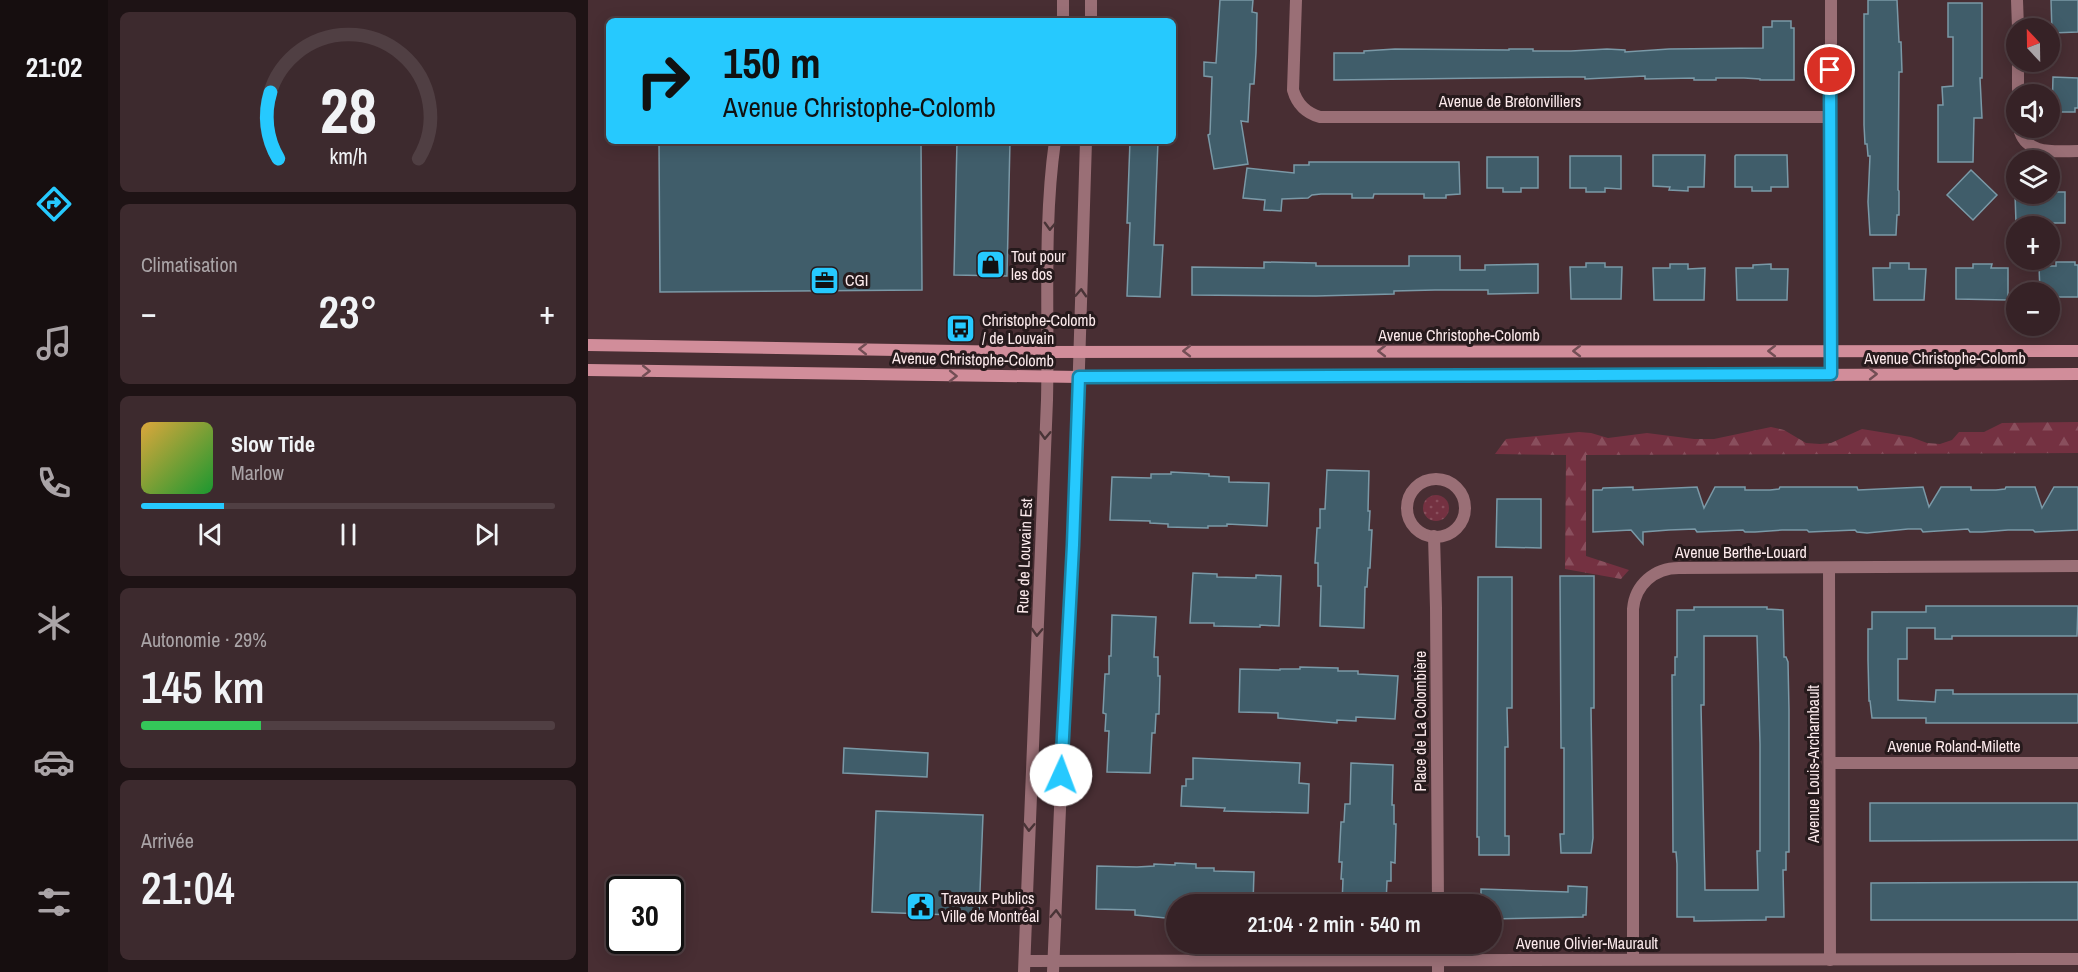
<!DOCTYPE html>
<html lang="fr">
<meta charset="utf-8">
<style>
body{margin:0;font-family:"Archivo Narrow",sans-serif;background:#3d2a2e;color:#f1f3f6;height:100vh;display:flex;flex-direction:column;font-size:22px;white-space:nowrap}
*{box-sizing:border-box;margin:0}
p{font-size:20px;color:#aaa4a7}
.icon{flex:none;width:33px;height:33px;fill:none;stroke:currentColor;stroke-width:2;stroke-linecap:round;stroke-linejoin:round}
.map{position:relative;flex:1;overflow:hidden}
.panel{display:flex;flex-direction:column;gap:12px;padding:12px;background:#1e1315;width:480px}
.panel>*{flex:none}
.guide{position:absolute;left:18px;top:18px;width:570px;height:126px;border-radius:9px;box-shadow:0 3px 15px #0003,0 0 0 2px #503f43;background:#26c9fe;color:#111;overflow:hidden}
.needle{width:39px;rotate:338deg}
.tools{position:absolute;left:1418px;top:18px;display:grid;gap:12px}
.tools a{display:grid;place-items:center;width:54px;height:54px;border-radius:50%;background:#362226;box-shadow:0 3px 15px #0003,0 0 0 2px #503f43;font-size:30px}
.speed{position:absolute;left:18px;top:876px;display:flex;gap:12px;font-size:30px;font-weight:700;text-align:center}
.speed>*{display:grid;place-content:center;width:78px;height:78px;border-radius:50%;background:#362226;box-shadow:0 3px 15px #0003,0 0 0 2px #503f43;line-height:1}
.speed .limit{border:3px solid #111;border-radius:9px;background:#fff;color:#111}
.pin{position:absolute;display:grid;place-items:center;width:51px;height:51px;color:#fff;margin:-26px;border:3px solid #fff;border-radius:50%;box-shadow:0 2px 6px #0007}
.me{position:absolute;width:66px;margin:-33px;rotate:2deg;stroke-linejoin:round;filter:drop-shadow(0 0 4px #0008)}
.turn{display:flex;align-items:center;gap:21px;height:126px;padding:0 18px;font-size:27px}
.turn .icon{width:78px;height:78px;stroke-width:2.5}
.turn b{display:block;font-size:42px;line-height:51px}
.big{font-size:45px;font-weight:600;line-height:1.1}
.panel .widget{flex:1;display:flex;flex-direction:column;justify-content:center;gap:9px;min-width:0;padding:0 21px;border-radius:9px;background:#3d2a2e}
.panel .dial{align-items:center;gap:0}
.dial svg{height:156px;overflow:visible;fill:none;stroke:#503f43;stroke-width:7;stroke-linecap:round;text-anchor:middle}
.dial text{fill:#f1f3f6;stroke:none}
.song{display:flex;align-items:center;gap:18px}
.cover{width:72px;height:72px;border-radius:9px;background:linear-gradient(135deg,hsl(40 70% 55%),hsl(130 70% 35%))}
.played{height:6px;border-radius:3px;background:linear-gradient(90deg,#26c9fe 20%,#503f43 20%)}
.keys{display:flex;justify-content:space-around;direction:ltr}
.heat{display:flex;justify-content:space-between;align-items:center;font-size:33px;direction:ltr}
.charge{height:9px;border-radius:4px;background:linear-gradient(90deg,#34c759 29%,#503f43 0)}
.trip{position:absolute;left:578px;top:894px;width:336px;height:60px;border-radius:30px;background:#362226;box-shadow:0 3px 15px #0003,0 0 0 2px #503f43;font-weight:600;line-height:60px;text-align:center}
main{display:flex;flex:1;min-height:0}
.tab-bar{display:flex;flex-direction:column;width:108px;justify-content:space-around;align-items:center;background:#160e0f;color:#aaa4a7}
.tab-bar .icon{width:42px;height:42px}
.tab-bar .active{color:#26c9fe}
.tab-bar b{font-size:27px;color:#f1f3f6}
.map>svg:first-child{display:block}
.green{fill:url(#green-dots)}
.forest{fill:url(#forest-firs)}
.building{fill:#405d6a;stroke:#7a99a7;stroke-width:1.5;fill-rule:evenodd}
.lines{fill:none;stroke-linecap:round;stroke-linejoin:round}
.minor{stroke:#9a6f76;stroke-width:12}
.secondary{stroke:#d18d9a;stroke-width:12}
.oneway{stroke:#493437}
.oneway2{stroke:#734e55}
.route-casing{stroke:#1983a5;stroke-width:15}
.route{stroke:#26c9fe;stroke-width:10}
.labels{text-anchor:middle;stroke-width:6;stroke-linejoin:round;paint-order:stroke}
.street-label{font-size:16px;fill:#fceaec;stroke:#261a1c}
.poi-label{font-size:16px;fill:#fceaec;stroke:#261a1c;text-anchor:start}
</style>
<main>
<nav class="tab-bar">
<b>21:02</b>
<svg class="icon active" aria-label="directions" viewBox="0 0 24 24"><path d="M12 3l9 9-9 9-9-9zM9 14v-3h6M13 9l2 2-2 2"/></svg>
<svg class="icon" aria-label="music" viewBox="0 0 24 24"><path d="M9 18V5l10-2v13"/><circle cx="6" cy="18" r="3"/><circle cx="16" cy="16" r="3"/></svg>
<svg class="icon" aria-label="phone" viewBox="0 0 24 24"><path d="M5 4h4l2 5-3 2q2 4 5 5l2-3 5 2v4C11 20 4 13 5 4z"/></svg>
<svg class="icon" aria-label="climate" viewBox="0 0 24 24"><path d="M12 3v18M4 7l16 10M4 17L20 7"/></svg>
<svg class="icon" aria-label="car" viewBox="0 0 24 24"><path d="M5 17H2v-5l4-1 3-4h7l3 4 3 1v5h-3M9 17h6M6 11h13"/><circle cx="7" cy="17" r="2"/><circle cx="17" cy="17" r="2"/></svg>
<svg class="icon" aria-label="filters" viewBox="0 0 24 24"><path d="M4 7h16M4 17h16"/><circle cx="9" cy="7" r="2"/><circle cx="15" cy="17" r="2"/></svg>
</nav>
<section class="panel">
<div class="widget dial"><svg viewBox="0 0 100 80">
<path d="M14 69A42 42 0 1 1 86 69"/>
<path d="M14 69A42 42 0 0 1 10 35" stroke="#26c9fe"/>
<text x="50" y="56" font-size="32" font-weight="700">28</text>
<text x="50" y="72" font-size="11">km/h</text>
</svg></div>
<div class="widget"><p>Climatisation</p>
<div class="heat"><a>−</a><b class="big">23°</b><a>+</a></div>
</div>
<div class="widget">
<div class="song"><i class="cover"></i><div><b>Slow Tide</b><p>Marlow</p></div></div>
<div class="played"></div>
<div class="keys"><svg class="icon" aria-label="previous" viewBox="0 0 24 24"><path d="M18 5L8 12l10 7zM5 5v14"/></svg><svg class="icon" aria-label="pause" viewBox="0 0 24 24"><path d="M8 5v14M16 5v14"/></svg><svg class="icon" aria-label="next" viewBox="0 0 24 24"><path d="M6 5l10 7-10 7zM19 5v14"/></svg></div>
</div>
<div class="widget"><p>Autonomie · 29%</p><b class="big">145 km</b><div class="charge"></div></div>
<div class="widget"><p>Arrivée</p><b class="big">21:04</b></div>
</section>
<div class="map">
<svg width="1490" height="972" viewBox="0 0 1490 972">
<defs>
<pattern id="green-dots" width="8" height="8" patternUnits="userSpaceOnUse" patternTransform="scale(1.5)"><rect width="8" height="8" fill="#743141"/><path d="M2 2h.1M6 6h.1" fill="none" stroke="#894f5d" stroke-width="1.8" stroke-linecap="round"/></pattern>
<pattern id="forest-firs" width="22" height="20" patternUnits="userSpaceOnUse" patternTransform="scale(1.5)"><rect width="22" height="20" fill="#743141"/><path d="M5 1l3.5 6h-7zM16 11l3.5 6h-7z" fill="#894f5d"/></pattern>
</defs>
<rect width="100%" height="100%" fill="#482e33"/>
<!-- green -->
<circle class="green" cx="848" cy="508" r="13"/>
<!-- forest -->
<path class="forest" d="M1490 422V453L998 455V556L1041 570 1033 579 977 569 978 455 907 454 918 439 991 432 1003 433 1020 438 1059 433 1106 439H1126L1183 427 1196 430 1218 443 1232 444 1243 443 1274 429 1323 437 1339 443 1352 444 1364 440 1371 432H1396L1414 423Z"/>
<!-- building -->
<g class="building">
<path d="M632 0H665L664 12 669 13 668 53 666 84H662L660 122 653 121 660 164 626 169 620 135 622 134 624 77 616 76V62L628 63Z"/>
<path d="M1280 0H1309L1311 42H1313L1314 72H1311L1310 190 1311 191V215H1309L1308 235H1282L1280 202 1282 156H1280L1279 144H1277L1276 125V14H1280Z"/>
<path d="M1463 0H1490V32L1464 33Z"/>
<path d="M1360 3H1394V78H1392L1394 118H1386L1385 162H1350V105H1355L1354 87 1365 86V37H1360Z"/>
<path d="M1184 21H1203V28H1206V80H1172V79L1156 78H1128V80H1106V78L1057 79V76L997 79V77H980L746 80V53H776V51L807 49 921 50V49H945V51H983L1019 49 1037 50V52L1081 49 1175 48V27H1184Z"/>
<path d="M1465 77 1490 78V108H1487V112H1464Z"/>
<path d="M71 141H333L334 290 72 292Z"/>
<path d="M369 141H422L419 276 366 275Z"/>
<path d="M542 141H570L566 245H575L572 297 539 296 542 223H539Z"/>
<path d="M1065 155H1117L1116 187H1100V191L1081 190 1082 187 1065 186Z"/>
<path d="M1148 155H1199L1200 187H1183V191H1164V187H1147V156Z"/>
<path d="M982 156H1033V189L1017 188V192H998V188H982Z"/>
<path d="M899 157H950V188H933V192H915V188H899Z"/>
<path d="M721 162H871L872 194 858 195V198H836V194H786L785 198H764V194H733L724 195 720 198 694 199 693 211 676 210 677 200 655 198 659 168 706 173V165H721Z"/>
<path d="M1383 170 1409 195 1385 220 1359 195Z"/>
<path d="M1461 192H1477V223H1461V226H1442V223H1428L1427 194H1461Z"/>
<path d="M821 256H872V270H897V265L950 264V293L900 294V290H847L806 291V294L728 296 604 295V267L676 268V262L728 263V266H821Z"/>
<path d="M1468 262H1487V265H1490V297H1461V292H1452L1451 266H1468Z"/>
<path d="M998 263H1017V267H1034L1033 299H983L982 267H998Z"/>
<path d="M1302 263H1321V269H1338L1336 300H1286L1285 268H1302Z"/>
<path d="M1082 264H1100V269L1117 268 1116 300H1066L1065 268H1082Z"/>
<path d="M1183 264V269H1200L1199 300H1149L1148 268H1165V265Z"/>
<path d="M1385 264H1404L1403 268H1420V300L1368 299V268H1385Z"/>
<path d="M739 470 781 471 780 511H782L781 530H784L782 568H780L779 587H777L776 628 732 626 733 586H730V563H727L729 528H732V509H737Z"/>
<path d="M583 472 621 474V476L641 477V482L681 483 679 526 639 524V526H620V528L580 527V524L562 523V521L522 520 524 477 563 478V474H583Z"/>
<path d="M1045 487V490L1109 487 1116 508 1127 487H1157V490H1182L1191 489 1192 487H1269L1270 490 1335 487 1341 507 1353 487H1383V490H1408L1417 489 1418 487H1447L1454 508 1466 487H1490V530L1447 532 1445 530H1420L1394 532H1382L1380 529 1335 532 1333 529H1320L1279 533 1269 532 1267 530 1221 532 1219 530H1194L1167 532H1157L1155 530 1109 532 1107 529 1081 530 1055 532V544L1043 530 1005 532V490H1014L1015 488Z"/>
<path d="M909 499H953V548L908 547Z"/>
<path d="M605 573 629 574V577L668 578V575L693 576 691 626 672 625V627L626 626V623H602Z"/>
<path d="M972 576H1006V708H1003L1005 838 1003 853H973L972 834H976V748H973Z"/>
<path d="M890 577H924V708H919L920 747H917V836H921V855H891V837H889Z"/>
<path d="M1338 606H1490L1489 636H1364V639H1347V628H1319V659H1310V700L1347 702 1348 690H1365V694H1490V723H1338V718H1284L1282 701H1281L1280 660V629H1284V612H1338Z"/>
<path d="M1106 607H1179V609L1195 610 1196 657H1198L1200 662 1201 710V852H1198V870H1195L1196 917H1178V920L1106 921V917H1089V864L1088 852H1085L1084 675H1087V657H1089V610H1106ZM1116 636H1169L1172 744V851H1169L1170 890H1117L1113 705H1116Z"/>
<path d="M524 615 568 617 566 657H570V676H572L571 714H568L567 733H564L562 773 519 772 521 731H517L518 714 515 713 517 674H521V656H523Z"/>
<path d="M712 667 750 668V671H770V674L810 676 807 719 768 717V721L749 720V723L690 718V713L651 712 652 669 692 670V669H712Z"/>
<path d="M256 748 340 753 339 777 255 773Z"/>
<path d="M605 758 712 763 711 783 721 784 720 813 636 811 637 808 593 806 594 786H598V779H605Z"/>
<path d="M763 763 805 765 804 805H806V824H808L807 863 803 862V881H799L798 904H754L755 879H753L754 862H751L753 822H756L757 804H762Z"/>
<path d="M1282 803H1490V840L1282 841Z"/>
<path d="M288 811 395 815 391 916 284 912Z"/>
<path d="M587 863 608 864V868H626V871L666 872 665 904H588V919L547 915V910L508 909 509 866 549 867 566 866V864L587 865Z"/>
<path d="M1490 882V920H1283V883Z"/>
<path d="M980 886 999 887 998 915H995V917L903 919V904H893V889L980 892Z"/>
</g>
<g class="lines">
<!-- minor -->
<g class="minor">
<path d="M708 0 705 90C709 104 718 113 732 117H1242"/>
<path d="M1243 0V374"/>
<path d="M1429 0 1430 28"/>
<path d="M475 21V0"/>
<path d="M503 21V0"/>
<path d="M1430 62V94"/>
<path d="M1431 128C1437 156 1468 151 1490 151"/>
<circle cx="848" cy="508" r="29"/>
<path d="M846 536 848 608 850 904"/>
<path d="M1241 568 1242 960"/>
<path d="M1242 763H1490"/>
<path d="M1045 959V609C1047 585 1066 568 1091 568L1490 566"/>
<path d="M437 961 1490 959"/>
<path d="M436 972C443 781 453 590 459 400 461 315 455 225 467 141"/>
<path d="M465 972 480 622 486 528 498 141"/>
<path d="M850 972V944"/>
</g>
<!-- secondary -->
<g class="secondary">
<path d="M0 345 436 352 1490 351"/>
<path d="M0 370 491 377 1490 374"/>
</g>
</g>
<!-- one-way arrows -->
<defs><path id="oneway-chevron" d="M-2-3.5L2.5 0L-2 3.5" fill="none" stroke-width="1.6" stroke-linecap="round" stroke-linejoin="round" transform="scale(1.5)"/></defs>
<g class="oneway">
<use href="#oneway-chevron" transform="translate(462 226) rotate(92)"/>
<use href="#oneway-chevron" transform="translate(493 293) rotate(-87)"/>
<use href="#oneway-chevron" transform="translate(457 435) rotate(92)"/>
<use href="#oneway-chevron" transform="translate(449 632) rotate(92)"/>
<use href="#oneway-chevron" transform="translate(441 827) rotate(92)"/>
<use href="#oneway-chevron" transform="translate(468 914) rotate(-88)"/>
</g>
<g class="oneway2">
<use href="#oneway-chevron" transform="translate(275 349) rotate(-179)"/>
<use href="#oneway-chevron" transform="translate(599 351) rotate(180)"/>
<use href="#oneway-chevron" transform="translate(794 351) rotate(180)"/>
<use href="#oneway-chevron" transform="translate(989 351) rotate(180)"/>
<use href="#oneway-chevron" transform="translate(1184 351) rotate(180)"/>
<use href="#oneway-chevron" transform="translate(58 371) rotate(1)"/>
<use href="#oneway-chevron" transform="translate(1285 374)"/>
<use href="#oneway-chevron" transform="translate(365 376) rotate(1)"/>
</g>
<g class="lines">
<defs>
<path id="route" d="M473 775 485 545 491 377 1243 374 1242 70"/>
</defs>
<!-- route casing -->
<use href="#route" class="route-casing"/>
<!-- route -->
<use href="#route" class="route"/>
</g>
<!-- icons -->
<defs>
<symbol id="shop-square" viewBox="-11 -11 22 22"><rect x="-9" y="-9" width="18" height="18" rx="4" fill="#26c9fe" stroke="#261a1c"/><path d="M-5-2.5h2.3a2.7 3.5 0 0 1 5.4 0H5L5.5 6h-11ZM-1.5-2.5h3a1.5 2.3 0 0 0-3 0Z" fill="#111"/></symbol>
<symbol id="office-square" viewBox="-11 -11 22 22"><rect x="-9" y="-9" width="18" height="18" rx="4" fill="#26c9fe" stroke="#261a1c"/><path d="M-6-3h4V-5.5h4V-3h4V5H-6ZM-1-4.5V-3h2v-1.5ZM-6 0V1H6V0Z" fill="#111"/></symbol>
<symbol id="bus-square" viewBox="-11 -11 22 22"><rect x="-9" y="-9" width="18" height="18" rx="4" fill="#26c9fe" stroke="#261a1c"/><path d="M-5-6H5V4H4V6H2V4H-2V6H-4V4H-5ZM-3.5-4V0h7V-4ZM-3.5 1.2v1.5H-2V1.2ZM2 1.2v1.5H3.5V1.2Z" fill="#111"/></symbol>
<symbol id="civic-square" viewBox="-11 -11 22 22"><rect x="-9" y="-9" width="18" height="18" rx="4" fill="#26c9fe" stroke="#261a1c"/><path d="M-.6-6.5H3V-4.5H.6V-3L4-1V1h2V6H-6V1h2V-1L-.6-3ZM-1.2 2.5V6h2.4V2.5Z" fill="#111"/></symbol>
</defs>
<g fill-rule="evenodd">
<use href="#shop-square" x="386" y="248" width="33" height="33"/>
<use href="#office-square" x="220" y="264" width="33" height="33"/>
<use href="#bus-square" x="356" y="312" width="33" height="33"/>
<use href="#civic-square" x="316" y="890" width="33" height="33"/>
</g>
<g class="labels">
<!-- street labels -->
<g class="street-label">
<text x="922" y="107">Avenue de Bretonvilliers</text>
<text x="871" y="341">Avenue Christophe-Colomb</text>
<text x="1357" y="364">Avenue Christophe-Colomb</text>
<text transform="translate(385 359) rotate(1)" y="6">Avenue Christophe-Colomb</text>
<text x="1153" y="558">Avenue Berthe-Louard</text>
<text transform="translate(436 556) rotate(-88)" y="6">Rue de Louvain Est</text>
<text transform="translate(832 721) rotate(-90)" y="6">Place de La Colombière</text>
<text x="1366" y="752">Avenue Roland-Milette</text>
<text transform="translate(1225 764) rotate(-90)" y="6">Avenue Louis-Archambault</text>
<text x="999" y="949">Avenue Olivier-Maurault</text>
</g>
<!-- poi labels -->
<g class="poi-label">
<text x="423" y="262">Tout pour<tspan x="423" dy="18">les dos</tspan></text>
<text x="257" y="286">CGI</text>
<text x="394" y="326">Christophe-Colomb<tspan x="394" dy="18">/ de Louvain</tspan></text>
<text x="353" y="904">Travaux Publics<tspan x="353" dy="18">Ville de Montréal</tspan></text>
</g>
</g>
</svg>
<div class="tools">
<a><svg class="needle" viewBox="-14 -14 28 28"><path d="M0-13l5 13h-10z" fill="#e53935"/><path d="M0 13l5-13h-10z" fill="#aaa4a7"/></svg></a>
<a><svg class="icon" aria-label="sound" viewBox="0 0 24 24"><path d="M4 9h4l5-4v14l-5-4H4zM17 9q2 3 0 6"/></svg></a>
<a><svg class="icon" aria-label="layers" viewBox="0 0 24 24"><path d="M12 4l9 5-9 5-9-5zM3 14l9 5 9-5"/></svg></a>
<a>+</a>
<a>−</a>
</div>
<div class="speed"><div class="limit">30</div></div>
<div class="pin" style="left:1242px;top:70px;background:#d93025"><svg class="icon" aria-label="arrive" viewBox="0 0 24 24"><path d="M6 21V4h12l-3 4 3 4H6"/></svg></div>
<svg class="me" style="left:473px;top:775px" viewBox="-20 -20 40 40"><circle r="19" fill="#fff"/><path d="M0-13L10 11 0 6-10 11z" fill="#26c9fe"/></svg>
<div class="trip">21:04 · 2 min · 540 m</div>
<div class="guide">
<div class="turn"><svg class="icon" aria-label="right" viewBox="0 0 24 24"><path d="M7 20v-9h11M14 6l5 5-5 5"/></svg><div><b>150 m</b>Avenue Christophe-Colomb</div></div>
</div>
</div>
</main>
